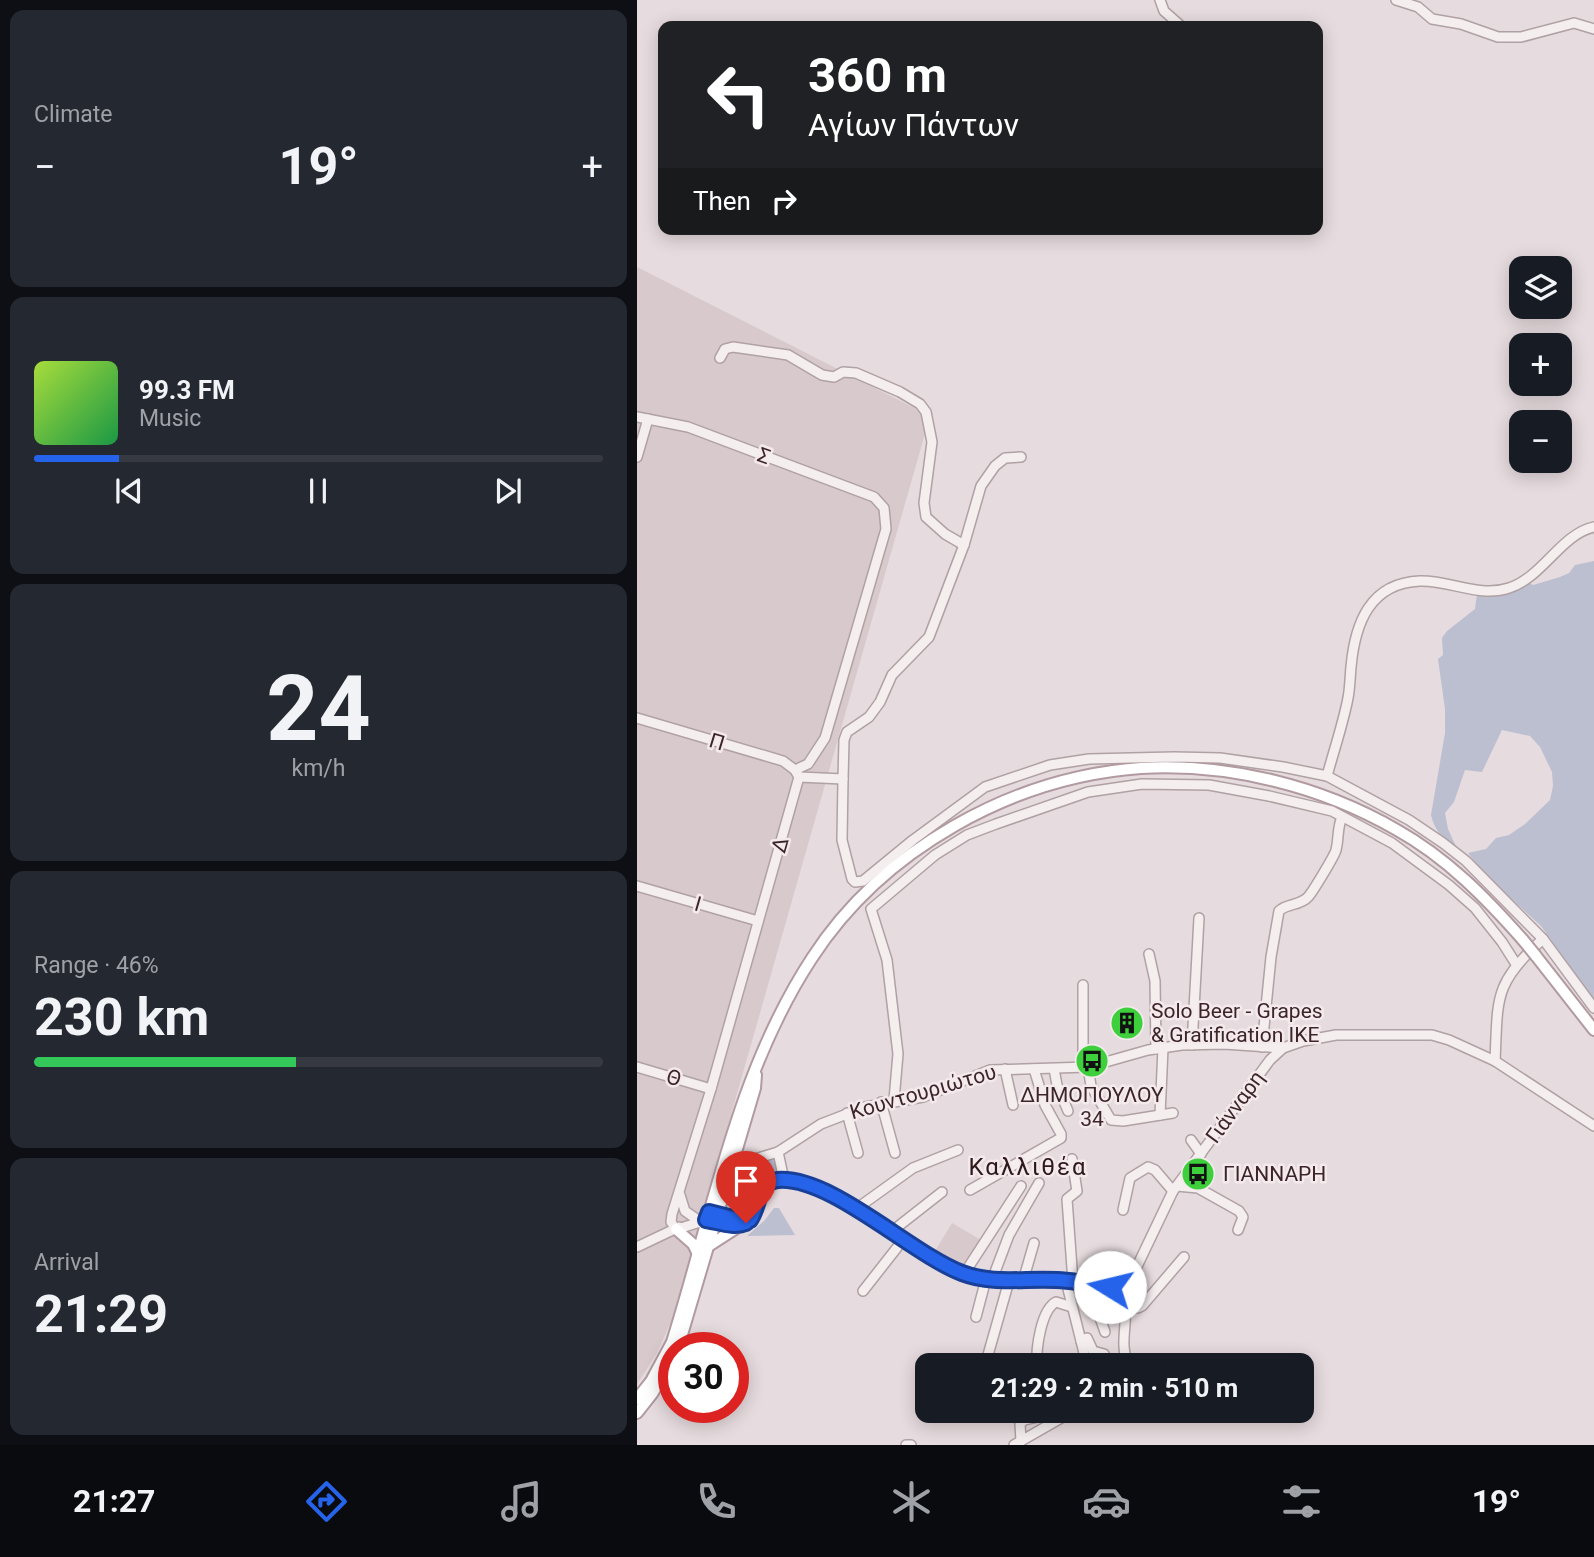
<!DOCTYPE html>
<meta charset="utf-8">
<style>
body{margin:0;font-family:Roboto,sans-serif;background:#242831;color:#f1f3f6;height:100vh;display:flex;flex-direction:column;font-size:26px;white-space:nowrap}
*{box-sizing:border-box;margin:0}
p{font-size:23px;color:#9ea1a6}
.icon{flex:none;width:38px;height:38px;fill:none;stroke:currentColor;stroke-width:2;stroke-linecap:round;stroke-linejoin:round}
.map{position:relative;flex:1;overflow:hidden}
.details{display:flex;flex-direction:column;gap:10px;padding:10px;background:#0d0f14;width:637px}
.details>*{flex:none}
.banner{position:absolute;left:21px;top:21px;width:665px;height:214px;border-radius:14px;box-shadow:0 4px 18px #0003;background:#202124;color:#fff;overflow:hidden}
.controls{position:absolute;left:872px;top:256px;display:grid;gap:14px}
.controls a{display:grid;place-items:center;width:63px;height:63px;border-radius:14px;background:#171b24;box-shadow:0 4px 18px #0003;font-size:35px}
.speed{position:absolute;left:21px;top:1332px;display:flex;gap:14px;font-size:35px;font-weight:700;text-align:center}
.speed>*{display:grid;place-content:center;width:91px;height:91px;border-radius:50%;background:#171b24;box-shadow:0 4px 18px #0003;line-height:1}
.speed .limit{border:10px solid #d22;background:#fff;color:#111}
.pin{position:absolute;display:grid;place-items:center;width:60px;height:60px;color:#fff;margin:-72px -30px;border-radius:50% 50% 50% 0;rotate:-45deg;box-shadow:0 0 7px #0007}
.pin .icon{rotate:45deg}
.me{position:absolute;width:77px;margin:-38px;rotate:279deg;stroke-linejoin:round;filter:drop-shadow(0 0 5px #0008)}
.turn{display:flex;align-items:center;gap:24px;height:147px;padding:0 35px;font-size:32px}
.turn .icon{width:91px;height:91px;stroke-width:2.5}
.turn b{display:block;font-size:49px;line-height:60px}
.then{display:flex;align-items:center;height:66px;padding:0 35px;background:#0003;gap:14px;font-size:26px}
.big{font-size:52px;font-weight:700;line-height:1.1}
.details .card{flex:1;display:flex;flex-direction:column;justify-content:center;gap:10px;min-width:0;padding:0 24px;border-radius:14px;background:#242831}
.details .dial{align-items:center;gap:0}
.dial b{font-size:91px;line-height:1}
.song{display:flex;align-items:center;gap:21px}
.cover{width:84px;height:84px;border-radius:10px;background:linear-gradient(135deg,hsl(80 70% 55%),hsl(140 70% 35%))}
.played{height:7px;border-radius:4px;background:linear-gradient(90deg,#2563eb 15%,#363941 15%)}
.keys{display:flex;justify-content:space-around;direction:ltr}
.heat{display:flex;justify-content:space-between;align-items:center;font-size:38px;direction:ltr}
.charge{height:10px;border-radius:5px;background:linear-gradient(90deg,#34c759 46%,#363941 0)}
.trip{position:absolute;left:278px;top:1353px;width:399px;height:70px;border-radius:14px;background:#171b24;box-shadow:0 4px 18px #0003;font-weight:700;line-height:70px;text-align:center}
.dock{display:flex;height:112px;justify-content:space-around;align-items:center;background:#090b0e;color:#9ea1a6}
.dock .icon{width:49px;height:49px}
.dock .selected{color:#2563eb}
.dock b{font-size:32px;color:#f1f3f6}
main{display:flex;flex:1;min-height:0}
.map>svg:first-child{display:block}
.built{fill:#d8c9cd}
.green{fill:#bcbfd0}
.lines{fill:none;stroke-linecap:round;stroke-linejoin:round}
.minor-casing{stroke:#b0a1a4;stroke-width:12}
.major-casing{stroke:#b29aa1;stroke-width:14}
.minor{stroke:#f4eeef;stroke-width:9}
.major{stroke:#fff;stroke-width:10}
.major-bridge-casing{stroke:#b29aa1;stroke-width:14;stroke-linecap:butt}
.major-bridge{stroke:#fff;stroke-width:10}
.route-casing{stroke:#184099;stroke-width:18}
.route{stroke:#2563eb;stroke-width:12}
.labels{text-anchor:middle;stroke-width:5;stroke-linejoin:round;paint-order:stroke}
.street-label{font-size:21px;fill:#3c252a;stroke:#f4eaed}
.poi-label{font-size:21px;fill:#3c252a;stroke:#f4eaed;text-anchor:start}
.quarter-label{font-size:24px;letter-spacing:2px;fill:#2d181c;stroke:#f4eaed}
</style>
<main>
<section class="details">
<div class="card"><p>Climate</p>
<div class="heat"><a>−</a><b class="big">19°</b><a>+</a></div>
</div>
<div class="card">
<div class="song"><i class="cover"></i><div><b>99.3 FM</b><p>Music</p></div></div>
<div class="played"></div>
<div class="keys"><svg class="icon" aria-label="previous" viewBox="0 0 24 24"><path d="M18 5L8 12l10 7zM5 5v14"/></svg><svg class="icon" aria-label="pause" viewBox="0 0 24 24"><path d="M8 5v14M16 5v14"/></svg><svg class="icon" aria-label="next" viewBox="0 0 24 24"><path d="M6 5l10 7-10 7zM19 5v14"/></svg></div>
</div>
<div class="card dial"><b>24</b><p>km/h</p></div>
<div class="card"><p>Range · 46%</p><b class="big">230 km</b><div class="charge"></div></div>
<div class="card"><p>Arrival</p><b class="big">21:29</b></div>
</section>
<div class="map">
<svg width="957" height="1445" viewBox="0 0 957 1445">
<rect width="100%" height="100%" fill="#e6dbde"/>
<!-- built -->
<g class="built">
<path d="M0 267 293 416 37 1315 20 1353 0 1384Z"/>
<path d="M315 1223 344 1240 328 1268 298 1251Z"/>
</g>
<!-- green -->
<g class="green">
<path d="M957 561V1001L904 926 849 876 831 853 849 849 859 838 872 835 888 824 913 800 916 786 915 772 903 747 893 736 865 730 845 772 828 770 817 802 808 813 811 829 821 851C807 840 798 832 794 815L808 733V709L801 659 806 655 805 638 810 631 838 609 840 594 860 596 879 590 891 582 896 585 923 577 932 573 938 565Z"/>
<path d="M137 1155 143 1176 124 1178 113 1183 110 1171 122 1158Z"/>
<path d="M137 1208H142L158 1235 110 1236 127 1221Z"/>
</g>
<g class="lines">
<defs>
<g id="minor">
<path d="M523 0 527 11 544 26"/>
<path d="M759 0 781 7 795 19 824 24 861 37H884L937 23 957 29"/>
<path d="M83 358 88 349 96 347 151 355 185 375 197 377 206 372 219 373 263 392 283 404 289 412 295 442 287 503 289 517 308 534 327 545"/>
<path d="M0 417 51 427 237 497 247 508 249 529 188 738 171 764 158 770 162 777 74 1089 35 1214 34 1222 39 1229"/>
<path d="M0 457 11 419"/>
<path d="M0 718 146 761 158 770"/>
<path d="M690 776C697 750 706 724 711 698 713 688 713 677 714 667 718 623 733 583 783 581 813 580 842 598 872 588 906 577 924 534 957 527"/>
<path d="M162 777 206 779 207 740 210 732 232 717 243 702 255 675 292 637 327 545 344 486 358 466 368 458 384 457"/>
<path d="M206 779 205 840 215 879 218 882 226 881 276 840 348 787 413 765 452 759 537 757 583 758 646 767 690 776 772 820 806 843 829 861 906 939 957 1008"/>
<path d="M0 886 121 921"/>
<path d="M512 954 518 981 519 1049"/>
<path d="M446 985V1068"/>
<path d="M555 1045 562 918"/>
<path d="M625 1047 634 957 642 911C650 903 663 906 671 897 675 893 698 855 699 850 702 838 700 828 705 817"/>
<path d="M858 1061C861 999 856 983 906 939"/>
<path d="M0 1067 74 1089"/>
<path d="M451 1067 454 1086 474 1120 486 1121 536 1113"/>
<path d="M368 1069 376 1105"/>
<path d="M417 1069 420 1085 431 1111"/>
<path d="M257 1100 261 1054 250 960 234 909 298 855 330 835 359 824 451 792 505 784 572 785 632 796 695 811 755 843 812 885 838 908 865 942 879 964"/>
<path d="M244 1102 258 1153"/>
<path d="M210 1113 221 1153"/>
<path d="M523 1115 526 1048"/>
<path d="M554 1140 564 1154"/>
<path d="M141 1152 147 1180"/>
<path d="M435 1159 440 1191 430 1199 436 1282"/>
<path d="M540 1186 561 1188 602 1211 606 1217 601 1230"/>
<path d="M333 1190 424 1138V1134L408 1105 397 1069"/>
<path d="M43 1195 48 1211 58 1218"/>
<path d="M122 1195 110 1186 109 1177 111 1168 118 1159 141 1152 184 1124 228 1107 286 1097 353 1070 451 1067 511 1050 545 1045 587 1044 646 1048 666 1041 699 1035H795L812 1040 858 1061 957 1126"/>
<path d="M219 1209 276 1168 321 1150"/>
<path d="M486 1210 493 1178 511 1167 518 1170 536 1191"/>
<path d="M77 1214 107 1220"/>
<path d="M39 1229C51 1227 62 1220 74 1221 86 1221 97 1228 109 1223 123 1211 119 1185 136 1180 176 1170 269 1244 306 1264 343 1284 379 1278 420 1280 441 1281 462 1285 483 1289L494 1279 536 1191 633 1060 646 1048"/>
<path d="M254 1232 305 1192"/>
<path d="M0 1247 42 1227"/>
<path d="M327 1274 384 1186"/>
<path d="M355 1280 372 1235 402 1183"/>
<path d="M386 1281 397 1243"/>
<path d="M429 1281 450 1365"/>
<path d="M451 1283 468 1332"/>
<path d="M483 1289C496 1317 480 1338 491 1365"/>
<path d="M226 1291 266 1240"/>
<path d="M489 1305 501 1308 505 1306 547 1257"/>
<path d="M339 1317 349 1279"/>
<path d="M444 1341 450 1338 456 1351 467 1354 473 1365"/>
<path d="M349 1362 372 1281"/>
<path d="M400 1365C399 1348 404 1310 419 1302L435 1307"/>
<path d="M384 1441 383 1424 387 1420 401 1417 405 1410"/>
<path d="M269 1445H274"/>
<path d="M377 1445 438 1410"/>
</g>
<g id="major">
<path d="M899 956 957 1030"/>
<path d="M39 1229 56 1244 60 1252"/>
<path d="M73 1245 104 1225"/>
<path d="M41 1348 118 1088 119 1075"/>
<path d="M0 1399 14 1381 35 1342C76 1212 99 1074 175 958 245 850 375 777 504 768 592 763 684 786 760 830 810 858 849 898 886 940"/>
<path d="M0 1413 15 1394 37 1357"/>
</g>
</defs>
<!-- minor casing -->
<use href="#minor" class="minor-casing"/>
<!-- major casing -->
<use href="#major" class="major-casing"/>
<!-- minor -->
<use href="#minor" class="minor"/>
<!-- major -->
<use href="#major" class="major"/>
<defs>
<path id="major-bridge" d="M886 940 899 956"/>
</defs>
<!-- major-bridge casing -->
<use href="#major-bridge" class="major-bridge-casing"/>
<!-- major-bridge -->
<use href="#major-bridge" class="major-bridge"/>
</g>
<g class="lines">
<defs>
<path id="route" d="M109 1223C97 1228 82 1222 69 1220L72 1212 104 1220H113C123 1206 120 1182 141 1180 194 1176 273 1253 325 1273 356 1285 388 1278 420 1280 438 1281 455 1284 473 1287"/>
</defs>
<!-- route casing -->
<use href="#route" class="route-casing"/>
<!-- route -->
<use href="#route" class="route"/>
</g>
<!-- icons -->
<defs>
<symbol id="building-disc" viewBox="-11 -11 22 22"><circle r="9.5" fill="#3ed03c" stroke="#f4eaed"/><path d="M-4-6H4V6H1V3H-1V6H-4ZM-2.5-4.3h1.7v1.8h-1.7ZM.8-4.3h1.7v1.8H.8ZM-2.5-1h1.7V.8h-1.7ZM.8-1h1.7V.8H.8Z" fill="#111"/></symbol>
<symbol id="bus-disc" viewBox="-11 -11 22 22"><circle r="9.5" fill="#3ed03c" stroke="#f4eaed"/><path d="M-5-6H5V4H4V6H2V4H-2V6H-4V4H-5ZM-3.5-4V0h7V-4ZM-3.5 1.2v1.5H-2V1.2ZM2 1.2v1.5H3.5V1.2Z" fill="#111"/></symbol>
</defs>
<g fill-rule="evenodd">
<use href="#building-disc" x="471" y="1004" width="38" height="38"/>
<use href="#bus-disc" x="436" y="1042" width="38" height="38"/>
<use href="#bus-disc" x="542" y="1155" width="38" height="38"/>
</g>
<g class="labels">
<!-- street labels -->
<g class="street-label">
<text transform="translate(127 456) rotate(20)" y="7">Σ</text>
<text transform="translate(80 742) rotate(17)" y="7">Π</text>
<text transform="translate(143 845) rotate(-74)" y="7">Δ</text>
<text transform="translate(61 904) rotate(16)" y="7">Ι</text>
<text transform="translate(37 1078) rotate(17)" y="7">Θ</text>
<text transform="translate(286 1092) rotate(-16)" y="7">Κουντουριώτου</text>
<text transform="translate(598 1107) rotate(-54)" y="7">Γιάνναρη</text>
</g>
<!-- poi labels -->
<g class="poi-label">
<text x="514" y="1018">Solo Beer - Grapes<tspan x="514" dy="24">&amp; Gratification IKE</tspan></text>
<text x="455" y="1102" text-anchor="middle">ΔΗΜΟΠΟΥΛΟΥ<tspan x="455" dy="24">34</tspan></text>
<text x="586" y="1181">ΓΙΑΝΝΑΡΗ</text>
</g>
<!-- quarter labels -->
<g class="quarter-label">
<text x="391" y="1175">Καλλιθέα</text>
</g>
</g>
</svg>
<div class="controls">
<a><svg class="icon" aria-label="layers" viewBox="0 0 24 24"><path d="M12 4l9 5-9 5-9-5zM3 14l9 5 9-5"/></svg></a>
<a>+</a>
<a>−</a>
</div>
<div class="speed"><div class="limit">30</div></div>
<div class="pin" style="left:109px;top:1223px;background:#d93025"><svg class="icon" aria-label="arrive" viewBox="0 0 24 24"><path d="M6 21V4h12l-3 4 3 4H6"/></svg></div>
<svg class="me" style="left:473px;top:1287px" viewBox="-20 -20 40 40"><circle r="19" fill="#fff"/><path d="M0-13L10 11 0 6-10 11z" fill="#2563eb"/></svg>
<div class="trip">21:29 · 2 min · 510 m</div>
<div class="banner">
<div class="turn"><svg class="icon" aria-label="left" viewBox="0 0 24 24"><path d="M17 20v-9H6M10 6l-5 5 5 5"/></svg><div><b>360 m</b>Αγίων Πάντων</div></div>
<div class="then">Then<svg class="icon" aria-label="right" viewBox="0 0 24 24"><path d="M7 20v-9h11M14 6l5 5-5 5"/></svg></div>
</div>
</div>
</main>
<nav class="dock">
<b>21:27</b>
<svg class="icon selected" aria-label="directions" viewBox="0 0 24 24"><path d="M12 3l9 9-9 9-9-9zM9 14v-3h6M13 9l2 2-2 2"/></svg>
<svg class="icon" aria-label="music" viewBox="0 0 24 24"><path d="M9 18V5l10-2v13"/><circle cx="6" cy="18" r="3"/><circle cx="16" cy="16" r="3"/></svg>
<svg class="icon" aria-label="phone" viewBox="0 0 24 24"><path d="M5 4h4l2 5-3 2q2 4 5 5l2-3 5 2v4C11 20 4 13 5 4z"/></svg>
<svg class="icon" aria-label="climate" viewBox="0 0 24 24"><path d="M12 3v18M4 7l16 10M4 17L20 7"/></svg>
<svg class="icon" aria-label="car" viewBox="0 0 24 24"><path d="M5 17H2v-5l4-1 3-4h7l3 4 3 1v5h-3M9 17h6M6 11h13"/><circle cx="7" cy="17" r="2"/><circle cx="17" cy="17" r="2"/></svg>
<svg class="icon" aria-label="filters" viewBox="0 0 24 24"><path d="M4 7h16M4 17h16"/><circle cx="9" cy="7" r="2"/><circle cx="15" cy="17" r="2"/></svg>
<b>19°</b>
</nav>
